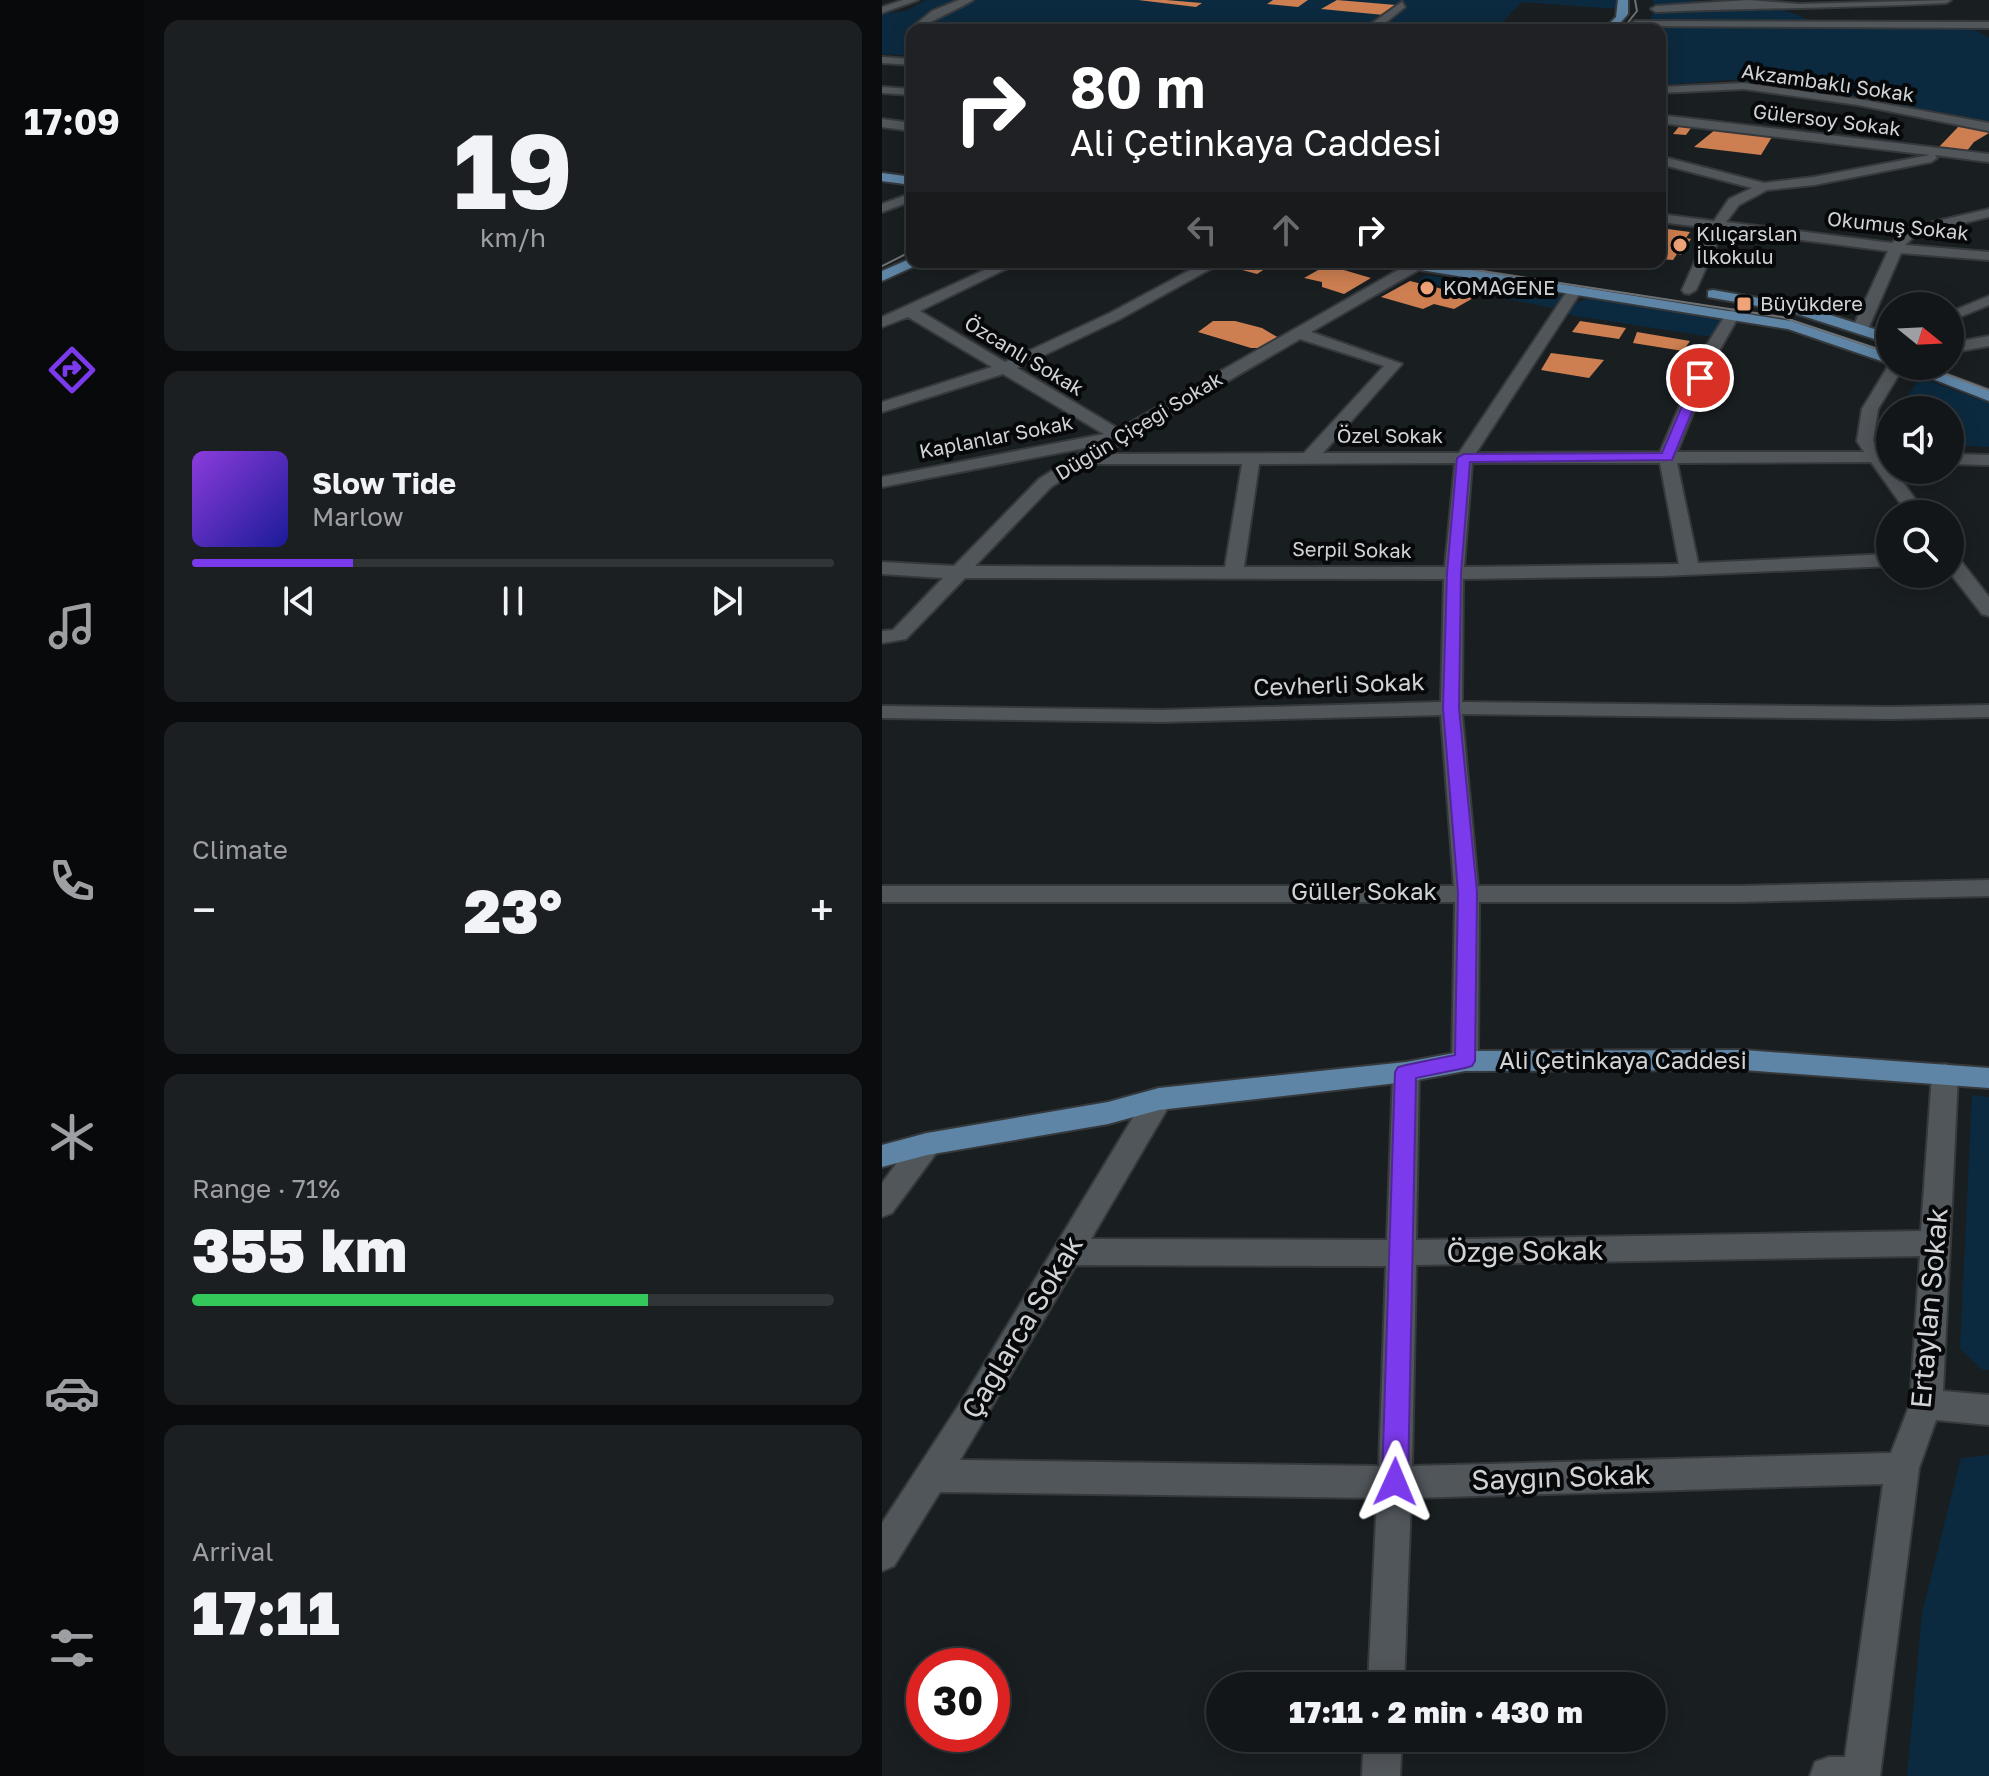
<!DOCTYPE html>
<meta charset="utf-8">
<style>
body{margin:0;font-family:"Golos Text",sans-serif;background:#1c1f22;color:#f1f3f6;height:100vh;display:flex;flex-direction:column;font-size:30px;white-space:nowrap}
*{box-sizing:border-box;margin:0}
p{font-size:26px;color:#9d9fa2}
.icon{flex:none;width:44px;height:44px;fill:none;stroke:currentColor;stroke-width:2;stroke-linecap:round;stroke-linejoin:round}
.map{position:relative;flex:1;overflow:hidden}
.side{display:flex;flex-direction:column;gap:20px;padding:20px;background:#0a0c0e;width:738px}
.side>*{flex:none}
.banner{position:absolute;left:24px;top:24px;width:760px;height:244px;border-radius:16px;box-shadow:0 4px 20px #0003,0 0 0 2px #323538;background:#202124;color:#fff;overflow:hidden}
.needle{width:52px;rotate:108deg}
.buttons{position:absolute;left:994px;top:292px;display:grid;gap:16px}
.buttons a{display:grid;place-items:center;width:88px;height:88px;border-radius:50%;background:#131619;box-shadow:0 4px 20px #0003,0 0 0 2px #323538;font-size:40px}
.speed{position:absolute;left:24px;top:1648px;display:flex;gap:16px;font-size:40px;font-weight:700;text-align:center}
.speed>*{display:grid;place-content:center;width:104px;height:104px;border-radius:50%;background:#131619;box-shadow:0 4px 20px #0003,0 0 0 2px #323538;line-height:1}
.speed .limit{border:12px solid #d22;background:#fff;color:#111}
.pin{position:absolute;display:grid;place-items:center;width:68px;height:68px;color:#fff;margin:-34px;border:4px solid #fff;border-radius:50%;box-shadow:0 2px 8px #0007}
.me{position:absolute;width:88px;margin:-44px;rotate:1deg;stroke-linejoin:round;filter:drop-shadow(0 0 6px #0008)}
.turn{display:flex;align-items:center;gap:28px;height:168px;padding:0 32px;font-size:36px}
.turn .icon{width:104px;height:104px;stroke-width:2.5}
.turn b{display:block;font-size:56px;line-height:68px}
.lanes{display:flex;align-items:center;height:76px;padding:0 32px;background:#0003;justify-content:center;gap:40px;direction:ltr}
.lanes .off{opacity:.35}
.big{font-size:60px;font-weight:800;line-height:1.1}
.side .card{flex:1;display:flex;flex-direction:column;justify-content:center;gap:12px;min-width:0;padding:0 28px;border-radius:16px;background:#1c1f22}
.side .dial{align-items:center;gap:0}
.dial b{font-size:104px;line-height:1}
.song{display:flex;align-items:center;gap:24px}
.cover{width:96px;height:96px;border-radius:12px;background:linear-gradient(135deg,hsl(270 70% 55%),hsl(240 70% 35%))}
.played{height:8px;border-radius:4px;background:linear-gradient(90deg,#7c3aed 25%,#323538 25%)}
.keys{display:flex;justify-content:space-around;direction:ltr}
.heat{display:flex;justify-content:space-between;align-items:center;font-size:44px;direction:ltr}
.charge{height:12px;border-radius:6px;background:linear-gradient(90deg,#34c759 71%,#323538 0)}
.trip{position:absolute;left:324px;top:1672px;width:460px;height:80px;border-radius:40px;background:#131619;box-shadow:0 4px 20px #0003,0 0 0 2px #323538;font-weight:800;line-height:80px;text-align:center}
main{display:flex;flex:1;min-height:0}
.menu{display:flex;flex-direction:column;width:144px;justify-content:space-around;align-items:center;background:#08090a;color:#9d9fa2}
.menu .icon{width:56px;height:56px}
.menu .selected{color:#7c3aed}
.menu b{font-size:36px;color:#f1f3f6}
.map>svg:first-child{display:block}
.green{fill:#0c2a3f}
.building{fill:#cd7f51}
.lines{fill:none;stroke-linecap:round;stroke-linejoin:round}
.minor-casing{stroke:#36393c;stroke-width:4}
.major-casing{stroke:#36393c;stroke-width:4}
.minor{fill:#51565b;fill-rule:evenodd}
.major{fill:#5e85a5;fill-rule:evenodd}
.tram{stroke:#6d7173;stroke-width:2}
.route{fill:#7c3aed;stroke:#51269a;stroke-width:2}
.poi-dot{fill:#efa377;stroke:#060809;stroke-width:3}
.labels{text-anchor:middle;stroke-width:8;stroke-linejoin:round;paint-order:stroke}
.far-street-label{font-size:20px;fill:#d1d4d6;stroke:#060809}
.far-poi-label{font-size:20px;fill:#d1d4d6;stroke:#060809;text-anchor:start}
.street-label{font-size:24px;fill:#d1d4d6;stroke:#060809}
.near-street-label{font-size:28px;fill:#d1d4d6;stroke:#060809}
</style>
<main>
<nav class="menu">
<b>17:09</b>
<svg class="icon selected" aria-label="directions" viewBox="0 0 24 24"><path d="M12 3l9 9-9 9-9-9zM9 14v-3h6M13 9l2 2-2 2"/></svg>
<svg class="icon" aria-label="music" viewBox="0 0 24 24"><path d="M9 18V5l10-2v13"/><circle cx="6" cy="18" r="3"/><circle cx="16" cy="16" r="3"/></svg>
<svg class="icon" aria-label="phone" viewBox="0 0 24 24"><path d="M5 4h4l2 5-3 2q2 4 5 5l2-3 5 2v4C11 20 4 13 5 4z"/></svg>
<svg class="icon" aria-label="climate" viewBox="0 0 24 24"><path d="M12 3v18M4 7l16 10M4 17L20 7"/></svg>
<svg class="icon" aria-label="car" viewBox="0 0 24 24"><path d="M5 17H2v-5l4-1 3-4h7l3 4 3 1v5h-3M9 17h6M6 11h13"/><circle cx="7" cy="17" r="2"/><circle cx="17" cy="17" r="2"/></svg>
<svg class="icon" aria-label="filters" viewBox="0 0 24 24"><path d="M4 7h16M4 17h16"/><circle cx="9" cy="7" r="2"/><circle cx="15" cy="17" r="2"/></svg>
</nav>
<section class="side">
<div class="card dial"><b>19</b><p>km/h</p></div>
<div class="card">
<div class="song"><i class="cover"></i><div><b>Slow Tide</b><p>Marlow</p></div></div>
<div class="played"></div>
<div class="keys"><svg class="icon" aria-label="previous" viewBox="0 0 24 24"><path d="M18 5L8 12l10 7zM5 5v14"/></svg><svg class="icon" aria-label="pause" viewBox="0 0 24 24"><path d="M8 5v14M16 5v14"/></svg><svg class="icon" aria-label="next" viewBox="0 0 24 24"><path d="M6 5l10 7-10 7zM19 5v14"/></svg></div>
</div>
<div class="card"><p>Climate</p>
<div class="heat"><a>−</a><b class="big">23°</b><a>+</a></div>
</div>
<div class="card"><p>Range · 71%</p><b class="big">355 km</b><div class="charge"></div></div>
<div class="card"><p>Arrival</p><b class="big">17:11</b></div>
</section>
<div class="map">
<svg width="1107" height="1776" viewBox="0 0 1107 1776">
<rect width="100%" height="100%" fill="#191e21"/>
<!-- green -->
<g class="green">
<path d="M44 0H735L737 9 640 2 613 30H30V56L0 54V14L24 11Z"/>
<path d="M770 0C808 0 904 0 930 23L767 21 774 8Z"/>
<path d="M764 26 1090 28 1107 38V121L978 97 848 80 778 85V30H760Z"/>
<path d="M544 275 684 296 670 308 536 281Z"/>
<path d="M707 298 848 318 837 338 687 315 686 306Z"/>
<path d="M1039 378 1107 403V447L1068 445V410H1019V403Z"/>
<path d="M1090 1095 1107 1097V1370H1101L1078 1349Z"/>
<path d="M1107 1455V1776H1025L1040 1613 1079 1458Z"/>
</g>
<!-- building -->
<g class="building">
<path d="M256 0H284L320 3 314 7Z"/>
<path d="M391 0H426L416 7 385 4Z"/>
<path d="M455 0 514 5 502 15 439 9Z"/>
<path d="M800 123 831 126 828 130 809 128 804 135 791 134Z"/>
<path d="M1077 126 1107 132V133L1092 142 1084 152 1056 148Z"/>
<path d="M834 129 890 137 879 155 812 147Z"/>
<path d="M778 228 808 232 804 238 809 239 799 255 795 254 791 260 778 259Z"/>
<path d="M353 262H376L373 265 386 267 375 274 345 266Z"/>
<path d="M445 265 489 278 462 294 440 287V282L422 278Z"/>
<path d="M528 281 593 297 572 309 552 304 541 309 499 297Z"/>
<path d="M331 321H353L380 328 397 338 378 348H369L316 332Z"/>
<path d="M698 321 744 328 737 339 690 332Z"/>
<path d="M755 332 808 341 801 351 751 343Z"/>
<path d="M669 353 722 360 707 378 659 370Z"/>
</g>
<g class="lines">
<defs>
<g id="minor">
<path d="M21 0H36L0 13V7Z"/>
<path d="M77 0H91C85 4 34 30 30 30V33L27 30 50 11Z"/>
<path d="M867 0 917 4 1069 0 1064 3C967 8 871 8 774 12L769 9 774 6Z"/>
<path d="M520 2 523 7 502 24 539 30 489 28V24Z"/>
<path d="M753 21 1107 22V28L749 26 748 24Z"/>
<path d="M0 57 30 59V65L0 63Z"/>
<path d="M862 83 976 99 1107 123V131L976 105 862 89 778 93V87Z"/>
<path d="M0 87 30 89V95L0 93Z"/>
<path d="M778 115 1107 154V162L1053 155 1055 158 1049 162 932 185 885 190 857 205 844 222 1010 243 1025 228 1107 209V217L1035 234 1023 245 1107 252V260L1019 253 987 327 979 332 971 327 1006 251 841 230 814 290 807 294 802 293 800 290 828 228 778 222V214L832 221 847 199 870 188 778 164V156L882 183 932 177 1048 155 778 123Z"/>
<path d="M0 119 30 123V131L0 127Z"/>
<path d="M30 193V201L0 212V204Z"/>
<path d="M120 262H138L38 311 123 362 228 313 323 262H341L238 319 135 368 237 429 530 262H540V268L429 332 520 364 441 453H577L688 287 693 286 700 290 594 453 778 452 821 351 846 311 851 310 858 314 837 351 795 452H982L975 441 980 409 1008 363V366H1022L996 409 991 441 999 452H1008V470H1012L1044 514H1026L989 462 795 463 816 563 1008 554V566L780 576 581 579 580 702 1010 707 1107 705V717L1010 719 580 714 596 886H858L1107 880V896L858 902H597L596 1061 592 1068 583 1071 574 1068 570 1061 573 902H0V886H572L559 715 280 722 0 718V706L280 710 559 702 562 579 83 578 24 639 0 643V631L11 630 61 578 0 574V562L72 566 157 479 208 447 0 487V477L222 434 121 374 0 412V402L110 367 26 317 0 327V317ZM418 339 502 366 422 453 221 454ZM573 463 563 567H362L377 464ZM590 463H778L797 564 582 567ZM205 464H360L343 567 93 566 169 487Z"/>
<path d="M1107 296V305L1068 321V312Z"/>
<path d="M1107 336V346L1068 353V343Z"/>
<path d="M1068 454 1107 455V465L1068 464Z"/>
<path d="M1068 554 1075 556 1107 597V616L1100 614 1068 573Z"/>
<path d="M524 1062 534 1065 537 1072 534 1240 1039 1231 1050 1074 1053 1067 1063 1064 1073 1067 1076 1074 1061 1391 1107 1395V1425L1054 1420 1037 1468 998 1776H928L933 1762 947 1757H963L1001 1484 529 1498 522 1686H486L495 1498 58 1492 12 1566 0 1571V1523L84 1394 267 1091 277 1088 287 1091 291 1099 209 1239 505 1240 511 1072 514 1065ZM1038 1256 1028 1404 1009 1453 530 1466 534 1265ZM194 1265 504 1266 497 1466 78 1460Z"/>
<path d="M45 1133 55 1136 59 1144 55 1152 10 1213 0 1217V1183L35 1136Z"/>
<path d="M482 1738H520L518 1776H480Z"/>
</g>
<g id="major">
<path d="M736 0H746V14L732 30H721L734 17Z"/>
<path d="M0 173 30 177V185L0 181Z"/>
<path d="M30 258V262H37L35 265 0 281V271Z"/>
<path d="M507 262H540L909 321 1008 354V364L906 329 514 266Z"/>
<path d="M831 290 917 305 1008 334V344L909 312 826 297V291Z"/>
<path d="M1018 366H1041L1107 390V401Z"/>
<path d="M862 1050 1107 1068V1088L862 1070 583 1071 524 1082 277 1110 226 1124 45 1155 0 1167V1145L45 1133 226 1102 277 1088 524 1062 583 1051Z"/>
</g>
</defs>
<!-- minor casing -->
<use href="#minor" class="minor-casing"/>
<!-- major casing -->
<use href="#major" class="major-casing"/>
<!-- minor -->
<use href="#minor" class="minor"/>
<!-- major -->
<use href="#major" class="major"/>
<!-- tram -->
<g class="tram">
<path d="M740 30 755 11 753 0"/>
<path d="M541 262 900 317 1008 353"/>
<path d="M0 266 30 251"/>
<path d="M1043 366 1107 390"/>
</g>
</g>
<!-- route -->
<path class="route" d="M818 374 824 378 790 460 588 462 579 573 577 708 595 892 593 1061 590 1066 583 1068 534 1078 526 1482 522 1490 513 1494 504 1490 500 1482 513 1072 516 1067 524 1065 573 1055 576 892 561 708 565 573 575 458 582 454 780 453 812 378Z"/>
<!-- markers -->
<g class="poi-dot">
<circle cx="798" cy="245" r="8"/>
<circle cx="545" cy="288" r="8"/>
<rect x="854" y="296" width="16" height="16" rx="4"/>
</g>
<g class="labels">
<!-- far-street labels -->
<g class="far-street-label">
<text transform="translate(946 83) rotate(8)" y="7">Akzambaklı Sokak</text>
<text transform="translate(945 120) rotate(7)" y="7">Gülersoy Sokak</text>
<text transform="translate(1016 226) rotate(6)" y="7">Okumuş Sokak</text>
<text transform="translate(142 356) rotate(31)" y="7">Özcanlı Sokak</text>
<text transform="translate(257 426) rotate(-31)" y="7">Düğün Çiçeği Sokak</text>
<text x="508" y="443">Özel Sokak</text>
<text transform="translate(114 437) rotate(-11)" y="7">Kaplanlar Sokak</text>
<text transform="translate(470 550) rotate(1)" y="7">Serpil Sokak</text>
</g>
<!-- far-poi labels -->
<g class="far-poi-label">
<text x="814" y="241">Kılıçarslan<tspan x="814" dy="23">İlkokulu</tspan></text>
<text x="561" y="295">KOMAGENE</text>
<text x="878" y="311">Büyükdere</text>
</g>
<!-- street labels -->
<g class="street-label">
<text transform="translate(457 685) rotate(-2)" y="8">Cevherli Sokak</text>
<text x="482" y="900">Güller Sokak</text>
<text x="741" y="1069">Ali Çetinkaya Caddesi</text>
</g>
<!-- near-street labels -->
<g class="near-street-label">
<text transform="translate(643 1251) rotate(-1)" y="10">Özge Sokak</text>
<text transform="translate(1047 1308) rotate(-85)" y="10">Ertaylan Sokak</text>
<text transform="translate(140 1327) rotate(-59)" y="10">Çağlarca Sokak</text>
<text transform="translate(679 1477) rotate(-2)" y="10">Saygın Sokak</text>
</g>
</g>
</svg>
<div class="buttons">
<a><svg class="needle" viewBox="-14 -14 28 28"><path d="M0-13l5 13h-10z" fill="#e53935"/><path d="M0 13l5-13h-10z" fill="#9d9fa2"/></svg></a>
<a><svg class="icon" aria-label="sound" viewBox="0 0 24 24"><path d="M4 9h4l5-4v14l-5-4H4zM17 9q2 3 0 6"/></svg></a>
<a><svg class="icon" aria-label="search" viewBox="0 0 24 24"><circle cx="10" cy="10" r="6"/><path d="M15 15l6 6"/></svg></a>
</div>
<div class="speed"><div class="limit">30</div></div>
<div class="pin" style="left:818px;top:378px;background:#d93025"><svg class="icon" aria-label="arrive" viewBox="0 0 24 24"><path d="M6 21V4h12l-3 4 3 4H6"/></svg></div>
<svg class="me" style="left:513px;top:1482px" viewBox="-20 -20 40 40"><path d="M0-17L14 15 0 8-14 15z" fill="#7c3aed" stroke="#fff" stroke-width="4"/></svg>
<div class="trip">17:11 · 2 min · 430 m</div>
<div class="banner">
<div class="turn"><svg class="icon" aria-label="right" viewBox="0 0 24 24"><path d="M7 20v-9h11M14 6l5 5-5 5"/></svg><div><b>80 m</b>Ali Çetinkaya Caddesi</div></div>
<div class="lanes"><svg class="icon off" aria-label="left" viewBox="0 0 24 24"><path d="M17 20v-9H6M10 6l-5 5 5 5"/></svg><svg class="icon off" aria-label="ahead" viewBox="0 0 24 24"><path d="M12 20V5M6 11l6-6 6 6"/></svg><svg class="icon" aria-label="right" viewBox="0 0 24 24"><path d="M7 20v-9h11M14 6l5 5-5 5"/></svg></div>
</div>
</div>
</main>
